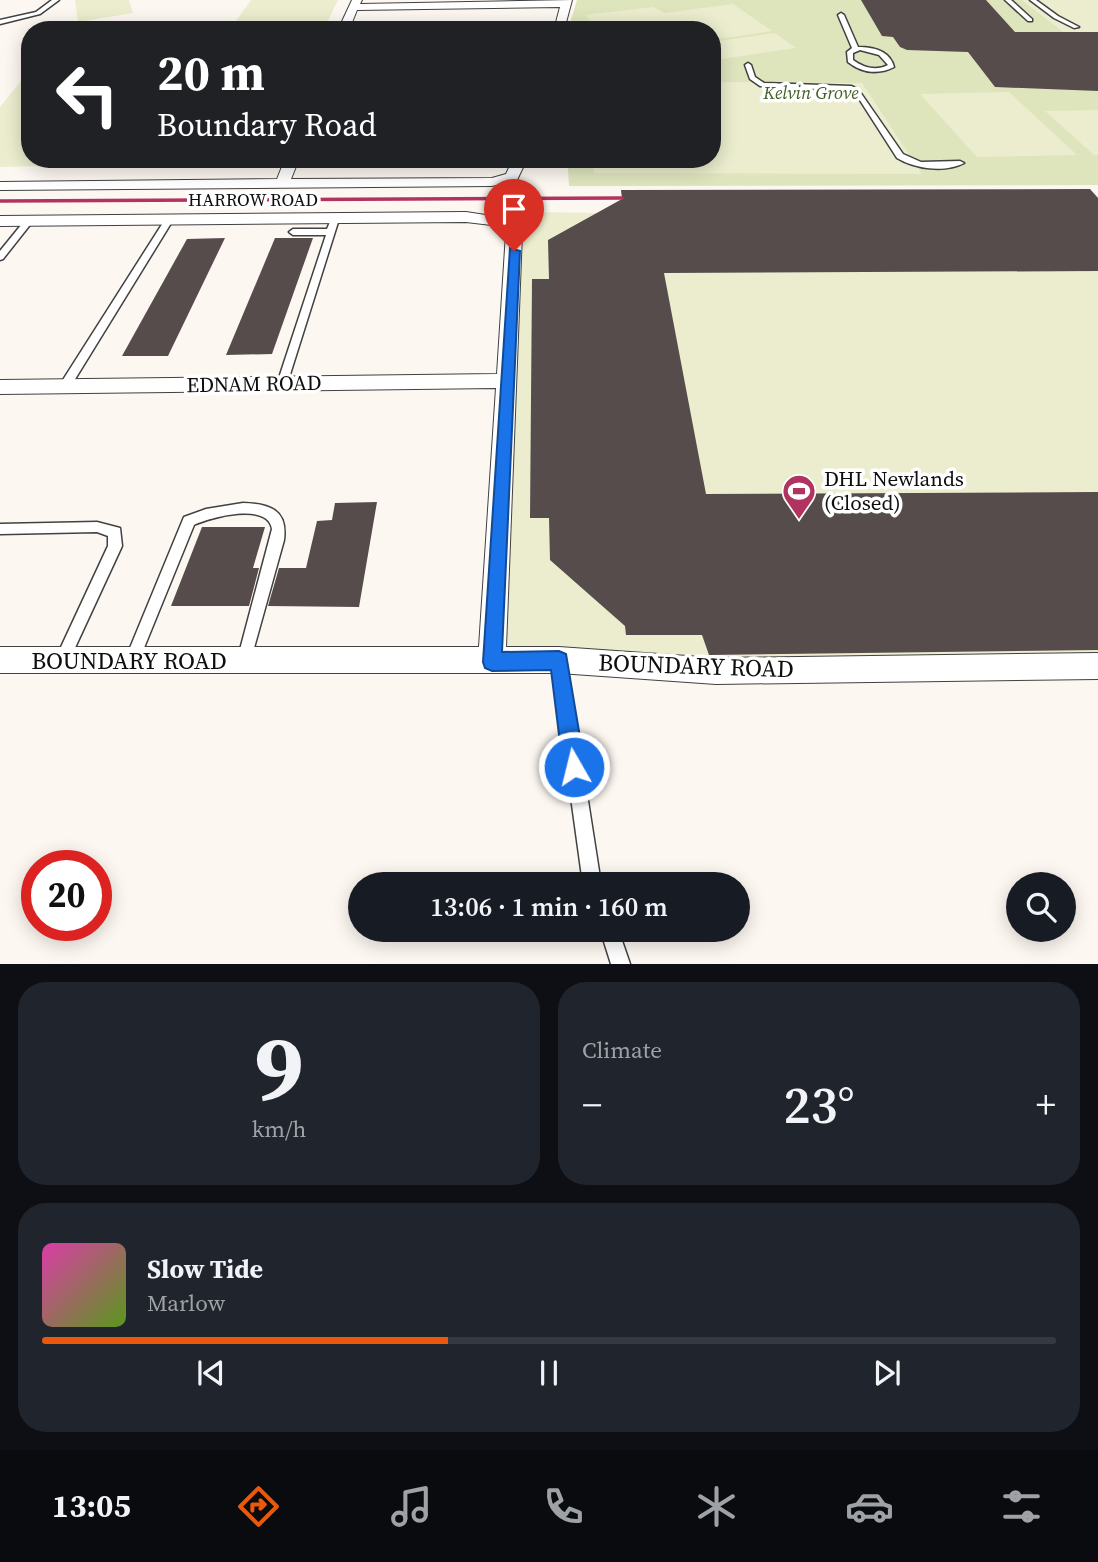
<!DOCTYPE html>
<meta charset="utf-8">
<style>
body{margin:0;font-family:"Source Serif 4",serif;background:#20242c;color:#f1f3f6;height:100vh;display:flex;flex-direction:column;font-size:26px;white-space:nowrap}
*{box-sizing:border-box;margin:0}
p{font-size:23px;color:#9ea1a6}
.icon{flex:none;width:38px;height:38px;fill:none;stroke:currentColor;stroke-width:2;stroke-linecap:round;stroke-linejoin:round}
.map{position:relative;height:964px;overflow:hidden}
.details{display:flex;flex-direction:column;gap:18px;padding:18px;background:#0d0f14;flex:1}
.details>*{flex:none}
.banner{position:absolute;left:21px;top:21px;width:700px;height:147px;border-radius:28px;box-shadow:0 4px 18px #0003;background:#202124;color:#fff;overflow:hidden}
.tools{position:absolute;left:1006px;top:872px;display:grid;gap:14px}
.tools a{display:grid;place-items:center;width:70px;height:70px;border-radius:50%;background:#171b24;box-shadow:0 4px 18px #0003;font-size:35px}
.speed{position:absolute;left:21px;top:850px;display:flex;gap:14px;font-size:35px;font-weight:700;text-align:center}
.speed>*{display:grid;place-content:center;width:91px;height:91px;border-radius:50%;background:#171b24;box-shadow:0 4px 18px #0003;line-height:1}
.speed .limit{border:10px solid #d22;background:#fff;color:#111}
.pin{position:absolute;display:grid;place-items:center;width:60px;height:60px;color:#fff;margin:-72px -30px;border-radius:50% 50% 50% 0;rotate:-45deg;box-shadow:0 0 7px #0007}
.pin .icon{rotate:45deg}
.me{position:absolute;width:77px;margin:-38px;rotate:352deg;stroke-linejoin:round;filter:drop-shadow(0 0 5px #0008)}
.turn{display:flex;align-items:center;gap:24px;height:147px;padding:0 21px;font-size:32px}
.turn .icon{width:91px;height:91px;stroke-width:2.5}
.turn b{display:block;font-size:49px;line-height:60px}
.big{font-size:52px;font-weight:600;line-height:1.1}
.details .widget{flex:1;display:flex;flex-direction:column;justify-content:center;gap:10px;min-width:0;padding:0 24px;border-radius:28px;background:#20242c}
.details .dial{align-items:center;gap:0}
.dial b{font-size:91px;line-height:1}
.song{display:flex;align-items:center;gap:21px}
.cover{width:84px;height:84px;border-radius:10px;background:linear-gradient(135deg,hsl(320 70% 55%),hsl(90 70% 35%))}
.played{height:7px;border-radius:4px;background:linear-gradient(90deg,#ea580c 40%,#363941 40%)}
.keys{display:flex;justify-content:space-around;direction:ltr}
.heat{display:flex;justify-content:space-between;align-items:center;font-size:38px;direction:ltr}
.details .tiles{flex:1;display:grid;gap:18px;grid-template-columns:1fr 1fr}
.widget:last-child{grid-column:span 2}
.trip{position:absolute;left:348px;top:872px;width:402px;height:70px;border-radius:35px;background:#171b24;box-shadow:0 4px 18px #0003;font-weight:600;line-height:70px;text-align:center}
.menu{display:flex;height:112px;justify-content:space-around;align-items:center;background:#090b0e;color:#9ea1a6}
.menu .icon{width:49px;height:49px}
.menu .on{color:#ea580c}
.menu b{font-size:32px;color:#f1f3f6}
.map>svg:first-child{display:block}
.green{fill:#dee5bd}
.pitch{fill:#ebedce}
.building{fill:#564c4c}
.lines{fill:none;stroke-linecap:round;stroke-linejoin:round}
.lane-casing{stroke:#414141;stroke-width:3}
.street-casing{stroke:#414141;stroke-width:2}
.lane{fill:#fff;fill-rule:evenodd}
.street{fill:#fff;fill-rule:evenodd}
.rail{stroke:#b0345f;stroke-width:3.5}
.route{fill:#1a73e8;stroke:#114b97;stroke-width:2}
.labels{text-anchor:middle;stroke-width:7;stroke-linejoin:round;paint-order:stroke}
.far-park-label{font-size:18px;font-style:italic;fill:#425f25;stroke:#fff}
.far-street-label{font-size:18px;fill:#0e0e0e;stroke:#fff}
.street-label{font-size:21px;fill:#0e0e0e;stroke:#fff}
.poi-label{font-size:21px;fill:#0e0e0e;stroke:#fff;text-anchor:start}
.near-street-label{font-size:24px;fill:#0e0e0e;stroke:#fff}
</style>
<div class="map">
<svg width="1098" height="964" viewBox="0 0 1098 964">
<rect width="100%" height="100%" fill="#fdf7f1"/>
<!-- green -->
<path class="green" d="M577 0H1022L1098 58V185L569 186 568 168H523L526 159H712V30H568Z"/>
<!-- pitch -->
<g class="pitch">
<path d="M75 0H129L133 13 78 22Z"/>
<path d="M251 0H338L327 23 234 24Z"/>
<path d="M1022 0H1098V58Z"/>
<path d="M733 4 772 31 712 40V30H600L585 15 653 7 665 13Z"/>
<path d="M775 33 796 48 722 59 712 51V42Z"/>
<path d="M30 70V159H179L177 163 0 167V107Z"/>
<path d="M712 82 862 83 922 174 594 173 593 159H712Z"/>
<path d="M1009 92 1077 155 977 157 920 94Z"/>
<path d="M1098 110V155H1094L1045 111Z"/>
<path d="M1090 189 1098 198V666L492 662 510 227 528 216V212L598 213Z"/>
</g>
<!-- building -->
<g class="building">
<path d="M861 0H986L1015 32H1098V91L995 87 968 52 907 50 900 47 893 37 882 36Z"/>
<path d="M1090 189 1098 198V271L664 273 706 494 1098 492V650L709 655 702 635H626L625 626 550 560 549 518H530L532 279H549L548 240 622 199 621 190Z"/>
<path d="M225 238 168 356H122L187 239Z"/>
<path d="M275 238H313L272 354 226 355Z"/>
<path d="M377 502 359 607 268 606 279 568H306L317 521 332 520 335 503Z"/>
<path d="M202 527H265L253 568H259L249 606H171Z"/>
</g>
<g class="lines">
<defs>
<g id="lane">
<path d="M52 0H59L40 14 0 24V20L36 12Z"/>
<path d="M1005 0H1011L1032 19V21H1028Z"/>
<path d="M1030 0H1036L1058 16 1079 27 1074 28 1054 18Z"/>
<path d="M841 13 844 15 858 47C874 47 890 51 894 67 878 75 862 73 848 62L847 52 852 48 838 15ZM860 50 879 55 888 65C876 71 864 68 853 60V53Z"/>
<path d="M748 63 751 65 755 77 764 83 851 86 858 89 903 154 921 162 960 161 964 163C945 173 915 169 897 158L854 91 760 86 750 79 745 65Z"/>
<path d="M332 217 339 219 287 384 282 388 278 387 277 384 326 235H293L289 232 293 229H327Z"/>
<path d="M166 218 173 220 69 389H61L60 386 61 383Z"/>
<path d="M26 219 33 221 3 259 0 260V251Z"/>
<path d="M243 503C269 504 288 509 284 540L249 666 244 668 239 666 237 661 272 529C268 502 211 517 194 525L137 665 132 667 127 665 125 660 184 517 206 509Z"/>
<path d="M97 522 120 528 122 546 67 665 62 667 57 665 55 660 108 546V536L97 532 0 534V524Z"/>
<path d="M559 653 564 655 566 660 601 884H583L552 660 554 655Z"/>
<path d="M600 929H618L630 964H611Z"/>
</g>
<g id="street">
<path d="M352 0H362L360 4 572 0 564 30H554L560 7 357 10 349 30H338Z"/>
<path d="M285 159H299L291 179 492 178 506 174 513 159H527L517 180 492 186 0 190V182L277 179Z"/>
<path d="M466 212 511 219 522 233 506 647H559L716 658 1098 653V679L716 684 559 673H0V647H479L496 388 0 394V380L497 374 506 233 500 226 466 222 0 226V216Z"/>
</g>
</defs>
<!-- lane casing -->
<use href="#lane" class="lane-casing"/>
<!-- street casing -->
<use href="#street" class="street-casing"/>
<!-- lane -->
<use href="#lane" class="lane"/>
<!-- street -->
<use href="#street" class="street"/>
<!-- rail -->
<path class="rail" d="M0 201 622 198"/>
</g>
<!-- route -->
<path class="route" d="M510 248 520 251 502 652 559 651 566 654 585 767 581 775 574 778 567 775 563 767 551 670 492 671 485 668 483 662Z"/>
<!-- icons -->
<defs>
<symbol id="stadium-pin" viewBox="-11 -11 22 30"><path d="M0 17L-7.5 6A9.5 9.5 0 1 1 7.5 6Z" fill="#b0345f" stroke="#fff"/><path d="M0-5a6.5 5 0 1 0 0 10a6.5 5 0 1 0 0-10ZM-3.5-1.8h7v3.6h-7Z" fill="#fff"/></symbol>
</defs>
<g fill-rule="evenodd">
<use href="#stadium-pin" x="780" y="472" width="38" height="52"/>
</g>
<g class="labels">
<!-- far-park labels -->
<g class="far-park-label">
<text x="811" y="99">Kelvin Grove</text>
</g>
<!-- far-street labels -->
<g class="far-street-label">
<text x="253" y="206">HARROW ROAD</text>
</g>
<!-- street labels -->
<g class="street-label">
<text transform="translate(254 384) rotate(-1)" y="7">EDNAM ROAD</text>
</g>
<!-- poi labels -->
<g class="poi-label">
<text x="824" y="486">DHL Newlands<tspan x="824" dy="24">(Closed)</tspan></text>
</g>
<!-- near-street labels -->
<g class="near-street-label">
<text x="129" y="669">BOUNDARY ROAD</text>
<text transform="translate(696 666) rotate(2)" y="8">BOUNDARY ROAD</text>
</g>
</g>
</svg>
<div class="tools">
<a><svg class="icon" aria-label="search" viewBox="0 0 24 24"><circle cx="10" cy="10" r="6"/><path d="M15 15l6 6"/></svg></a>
</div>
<div class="speed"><div class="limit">20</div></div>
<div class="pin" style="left:514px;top:251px;background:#d93025"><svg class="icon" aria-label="arrive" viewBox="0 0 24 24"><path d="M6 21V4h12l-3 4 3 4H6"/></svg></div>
<svg class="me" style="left:574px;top:767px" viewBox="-20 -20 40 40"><circle r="17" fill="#1a73e8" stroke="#fff" stroke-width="3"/><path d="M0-11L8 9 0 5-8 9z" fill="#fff"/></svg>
<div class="trip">13:06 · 1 min · 160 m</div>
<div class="banner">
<div class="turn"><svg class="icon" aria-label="left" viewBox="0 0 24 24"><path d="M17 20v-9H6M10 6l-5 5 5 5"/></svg><div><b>20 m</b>Boundary Road</div></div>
</div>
</div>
<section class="details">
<div class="tiles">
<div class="widget dial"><b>9</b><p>km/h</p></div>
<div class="widget"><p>Climate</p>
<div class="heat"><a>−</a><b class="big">23°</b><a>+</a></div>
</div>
<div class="widget">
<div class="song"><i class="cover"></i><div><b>Slow Tide</b><p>Marlow</p></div></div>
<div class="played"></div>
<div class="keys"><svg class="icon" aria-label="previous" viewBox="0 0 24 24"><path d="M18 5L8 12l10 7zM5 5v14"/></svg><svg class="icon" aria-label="pause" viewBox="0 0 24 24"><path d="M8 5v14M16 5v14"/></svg><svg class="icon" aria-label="next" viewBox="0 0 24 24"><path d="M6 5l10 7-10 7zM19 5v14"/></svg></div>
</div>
</div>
</section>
<nav class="menu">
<b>13:05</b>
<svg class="icon on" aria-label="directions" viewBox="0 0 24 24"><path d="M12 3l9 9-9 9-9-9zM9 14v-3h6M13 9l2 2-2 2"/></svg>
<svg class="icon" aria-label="music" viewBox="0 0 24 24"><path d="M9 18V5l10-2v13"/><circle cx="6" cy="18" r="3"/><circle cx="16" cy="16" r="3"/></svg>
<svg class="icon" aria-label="phone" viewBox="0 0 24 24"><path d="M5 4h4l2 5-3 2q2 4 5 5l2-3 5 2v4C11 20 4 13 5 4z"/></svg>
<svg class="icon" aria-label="climate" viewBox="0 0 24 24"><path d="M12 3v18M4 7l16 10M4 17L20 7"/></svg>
<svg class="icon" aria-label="car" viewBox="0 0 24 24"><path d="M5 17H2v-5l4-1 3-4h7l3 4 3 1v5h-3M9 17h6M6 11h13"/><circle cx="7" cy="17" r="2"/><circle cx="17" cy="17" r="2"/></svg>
<svg class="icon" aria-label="filters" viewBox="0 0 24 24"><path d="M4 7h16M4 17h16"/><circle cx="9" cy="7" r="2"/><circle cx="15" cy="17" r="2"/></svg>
</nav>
